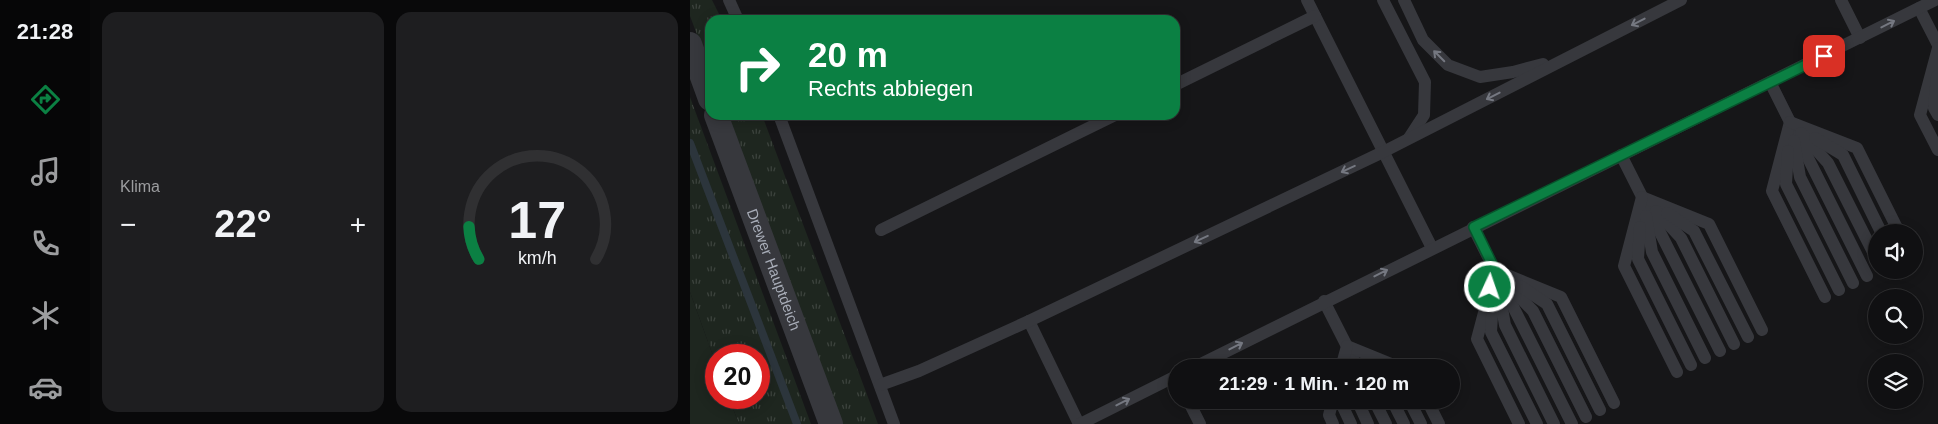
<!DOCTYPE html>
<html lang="de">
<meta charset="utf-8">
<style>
body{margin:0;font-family:Arial,sans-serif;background:#1e1e20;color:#f1f3f6;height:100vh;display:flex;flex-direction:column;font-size:19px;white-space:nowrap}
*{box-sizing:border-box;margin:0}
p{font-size:16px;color:#9c9d9f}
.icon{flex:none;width:28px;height:28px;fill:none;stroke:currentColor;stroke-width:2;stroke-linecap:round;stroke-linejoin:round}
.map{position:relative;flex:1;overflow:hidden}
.side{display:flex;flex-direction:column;gap:12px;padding:12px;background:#09090a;width:600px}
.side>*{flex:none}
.guide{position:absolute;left:15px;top:15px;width:475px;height:105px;border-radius:15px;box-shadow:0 2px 12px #0003,0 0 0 1px #303032;background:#0b8043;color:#fff;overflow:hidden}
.buttons{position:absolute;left:1178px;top:224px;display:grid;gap:10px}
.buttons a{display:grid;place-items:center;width:55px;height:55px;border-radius:50%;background:#101012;box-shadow:0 2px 12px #0003,0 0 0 1px #303032;font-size:25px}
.speed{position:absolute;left:15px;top:344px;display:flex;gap:10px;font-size:25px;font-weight:700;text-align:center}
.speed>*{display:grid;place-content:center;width:65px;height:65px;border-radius:50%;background:#101012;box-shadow:0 2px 12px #0003,0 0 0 1px #303032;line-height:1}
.speed .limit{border:8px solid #d22;background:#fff;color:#111}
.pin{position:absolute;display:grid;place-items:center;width:42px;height:42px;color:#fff;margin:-21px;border-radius:10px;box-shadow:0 2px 8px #0006}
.me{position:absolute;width:55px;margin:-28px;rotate:3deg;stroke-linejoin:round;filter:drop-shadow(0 0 4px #0008)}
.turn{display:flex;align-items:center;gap:18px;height:105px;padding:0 20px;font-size:22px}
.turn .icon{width:65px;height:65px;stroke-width:2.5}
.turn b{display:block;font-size:35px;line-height:42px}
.big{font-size:38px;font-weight:800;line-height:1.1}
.side .card{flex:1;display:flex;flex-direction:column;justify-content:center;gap:8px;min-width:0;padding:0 18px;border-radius:15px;background:#1e1e20}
.side .dial{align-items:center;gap:0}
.dial svg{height:130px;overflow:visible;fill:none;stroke:#303032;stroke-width:7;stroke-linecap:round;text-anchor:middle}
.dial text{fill:#f1f3f6;stroke:none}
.heat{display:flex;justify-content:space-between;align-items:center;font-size:28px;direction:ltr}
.side .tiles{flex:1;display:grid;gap:12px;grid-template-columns:repeat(2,1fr)}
.trip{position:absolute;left:478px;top:359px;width:292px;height:50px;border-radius:25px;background:#101012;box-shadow:0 2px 12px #0003,0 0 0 1px #303032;font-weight:800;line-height:50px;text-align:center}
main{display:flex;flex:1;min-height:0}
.dock{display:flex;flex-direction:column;width:90px;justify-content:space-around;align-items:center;background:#060607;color:#9c9d9f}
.dock .icon{width:35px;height:35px}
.dock .active{color:#0b8043}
.dock b{font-size:22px;color:#f1f3f6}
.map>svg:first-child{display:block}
.grass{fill:url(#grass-tufts)}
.park{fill:#1e261f}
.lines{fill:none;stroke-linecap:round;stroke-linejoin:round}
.stream{stroke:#2c353c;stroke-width:8}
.lane{stroke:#37383d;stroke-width:12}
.street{stroke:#37383d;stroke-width:24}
.oneway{stroke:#757881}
.route-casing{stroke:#07532c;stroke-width:12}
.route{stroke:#0b8043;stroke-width:9}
.labels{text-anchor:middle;stroke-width:4;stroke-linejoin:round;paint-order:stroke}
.street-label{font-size:15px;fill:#a8adb8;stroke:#111113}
</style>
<main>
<nav class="dock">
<b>21:28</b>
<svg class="icon active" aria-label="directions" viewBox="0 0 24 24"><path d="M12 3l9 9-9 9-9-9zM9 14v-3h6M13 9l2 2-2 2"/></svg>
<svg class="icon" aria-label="music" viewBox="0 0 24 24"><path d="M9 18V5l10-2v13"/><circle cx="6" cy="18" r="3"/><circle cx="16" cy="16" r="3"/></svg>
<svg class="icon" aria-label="phone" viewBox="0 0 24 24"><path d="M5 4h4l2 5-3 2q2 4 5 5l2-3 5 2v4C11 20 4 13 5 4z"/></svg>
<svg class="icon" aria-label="climate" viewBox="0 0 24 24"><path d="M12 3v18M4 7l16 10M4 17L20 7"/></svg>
<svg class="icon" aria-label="car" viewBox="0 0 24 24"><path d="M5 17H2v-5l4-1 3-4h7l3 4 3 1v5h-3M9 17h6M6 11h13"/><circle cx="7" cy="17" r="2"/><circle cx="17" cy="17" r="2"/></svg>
</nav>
<section class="side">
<div class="tiles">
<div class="card"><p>Klima</p>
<div class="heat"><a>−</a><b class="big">22°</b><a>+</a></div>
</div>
<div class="card dial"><svg viewBox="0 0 100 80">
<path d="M14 69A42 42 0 1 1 86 69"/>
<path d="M14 69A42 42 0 0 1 8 49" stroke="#0b8043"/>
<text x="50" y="56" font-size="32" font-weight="700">17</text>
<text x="50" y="72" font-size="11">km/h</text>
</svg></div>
</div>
</section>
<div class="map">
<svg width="1248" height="424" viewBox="0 0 1248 424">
<defs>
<pattern id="grass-tufts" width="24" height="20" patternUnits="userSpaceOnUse" patternTransform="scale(1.25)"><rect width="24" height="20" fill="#1e261f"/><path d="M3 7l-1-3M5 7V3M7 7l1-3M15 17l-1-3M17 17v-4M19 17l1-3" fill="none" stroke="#3c433d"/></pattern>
</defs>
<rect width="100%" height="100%" fill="#161618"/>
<!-- grass -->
<g class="grass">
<path d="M0 0H22L32 20H20V69L0 16Z"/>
<path d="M0 97 121 424H49L39 398H69V355H26V364L0 292Z"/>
<path d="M37 115H72L188 424H152Z"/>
</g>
<!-- park -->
<path class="park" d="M0 292 26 364V398H39L49 424H0Z"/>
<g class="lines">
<!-- stream -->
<path class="stream" d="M0 143 107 424"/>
<!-- lane -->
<g class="lane">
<path d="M39 0 48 20"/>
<path d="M617 0 742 248"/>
<path d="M693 0 735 82 734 115 719 138"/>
<path d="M714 0 733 40 758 65 790 77 823 72 853 64"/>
<path d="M1151 0 1170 38"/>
<path d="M1229 8 1248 45"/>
<path d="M1248 48 1230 115 1248 150"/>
<path d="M1247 76 1244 108 1248 115"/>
<path d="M1080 82 1177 276"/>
<path d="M485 85 625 16"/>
<path d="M89 115 204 424"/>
<path d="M1100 122 1082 191 1135 297"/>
<path d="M1100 122 1167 148 1209 232"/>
<path d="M1111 133 1138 163 1186 258"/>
<path d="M1125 138 1153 155 1191 232"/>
<path d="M1104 141 1110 177 1163 283"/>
<path d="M1098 151 1096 184 1149 290"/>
<path d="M931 155 1030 351"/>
<path d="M952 197 1019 224 1072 330"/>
<path d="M952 197 934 266 987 372"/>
<path d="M966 211 991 238 1044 344"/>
<path d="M977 213 1004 231 1058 337"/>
<path d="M956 216 962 252 1015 358"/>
<path d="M783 227 882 424"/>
<path d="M950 227 948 259 1001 365"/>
<path d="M191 230 425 115"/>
<path d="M805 270 871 297 924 403"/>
<path d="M804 275 787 339 829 424"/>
<path d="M808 285 815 325 864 424"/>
<path d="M818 285 843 311 896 417"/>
<path d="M830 286 857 304 910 410"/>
<path d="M803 300 801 332 847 424"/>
<path d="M634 301 668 368"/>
<path d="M339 321 389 424"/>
<path d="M657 346 711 368"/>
<path d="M503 368 1245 0"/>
<path d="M651 368 657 346"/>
<path d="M190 385 229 371 339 321 693 152 991 0"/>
<path d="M498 400 510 424"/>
<path d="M643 400 639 415 643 424"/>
<path d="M653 400V407L661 424"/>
<path d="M667 400 678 424"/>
<path d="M684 400 696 424"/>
<path d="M702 400 714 424"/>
<path d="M719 400 731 424"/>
<path d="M737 400 749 424"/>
<path d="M390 424 486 376"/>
</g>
<!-- street -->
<g class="street">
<path d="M0 44 20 99"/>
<path id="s1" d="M26 115 141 424"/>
</g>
</g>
<!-- one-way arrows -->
<defs><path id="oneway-shaft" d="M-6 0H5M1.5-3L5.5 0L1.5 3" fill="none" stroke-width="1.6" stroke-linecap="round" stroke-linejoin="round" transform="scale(1.25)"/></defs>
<g class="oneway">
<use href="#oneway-shaft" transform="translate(948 22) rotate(153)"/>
<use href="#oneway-shaft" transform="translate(1198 24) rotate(-27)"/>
<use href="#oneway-shaft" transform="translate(749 56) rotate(-135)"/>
<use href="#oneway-shaft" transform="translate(803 96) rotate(153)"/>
<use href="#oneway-shaft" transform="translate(658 169) rotate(155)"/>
<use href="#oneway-shaft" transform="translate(511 239) rotate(155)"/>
<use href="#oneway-shaft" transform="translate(691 273) rotate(-27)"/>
<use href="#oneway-shaft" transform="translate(546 346) rotate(-27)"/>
<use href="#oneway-shaft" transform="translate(433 402) rotate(-27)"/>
</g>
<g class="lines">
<defs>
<path id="route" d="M800 287 805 270 784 227 1134 56"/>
</defs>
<!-- route casing -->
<use href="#route" class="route-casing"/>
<!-- route -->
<use href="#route" class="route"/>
</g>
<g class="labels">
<!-- street labels -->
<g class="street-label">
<text dy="5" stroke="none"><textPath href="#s1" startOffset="165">Drewer Hauptdeich</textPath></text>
</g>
</g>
</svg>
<div class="buttons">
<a><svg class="icon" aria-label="sound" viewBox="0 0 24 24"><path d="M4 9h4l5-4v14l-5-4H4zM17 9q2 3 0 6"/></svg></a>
<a><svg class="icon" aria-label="search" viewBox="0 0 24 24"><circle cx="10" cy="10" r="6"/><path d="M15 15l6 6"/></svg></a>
<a><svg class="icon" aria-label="layers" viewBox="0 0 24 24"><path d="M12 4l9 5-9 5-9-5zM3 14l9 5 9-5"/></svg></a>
</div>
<div class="speed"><div class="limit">20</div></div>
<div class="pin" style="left:1134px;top:56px;background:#d93025"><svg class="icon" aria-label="arrive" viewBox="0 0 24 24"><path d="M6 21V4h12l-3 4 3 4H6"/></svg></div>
<svg class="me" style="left:800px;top:287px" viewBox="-20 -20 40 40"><circle r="17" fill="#0b8043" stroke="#fff" stroke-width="3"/><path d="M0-11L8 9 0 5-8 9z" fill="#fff"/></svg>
<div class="trip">21:29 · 1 Min. · 120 m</div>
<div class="guide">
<div class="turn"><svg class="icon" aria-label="right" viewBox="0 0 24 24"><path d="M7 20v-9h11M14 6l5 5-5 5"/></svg><div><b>20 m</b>Rechts abbiegen</div></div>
</div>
</div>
</main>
